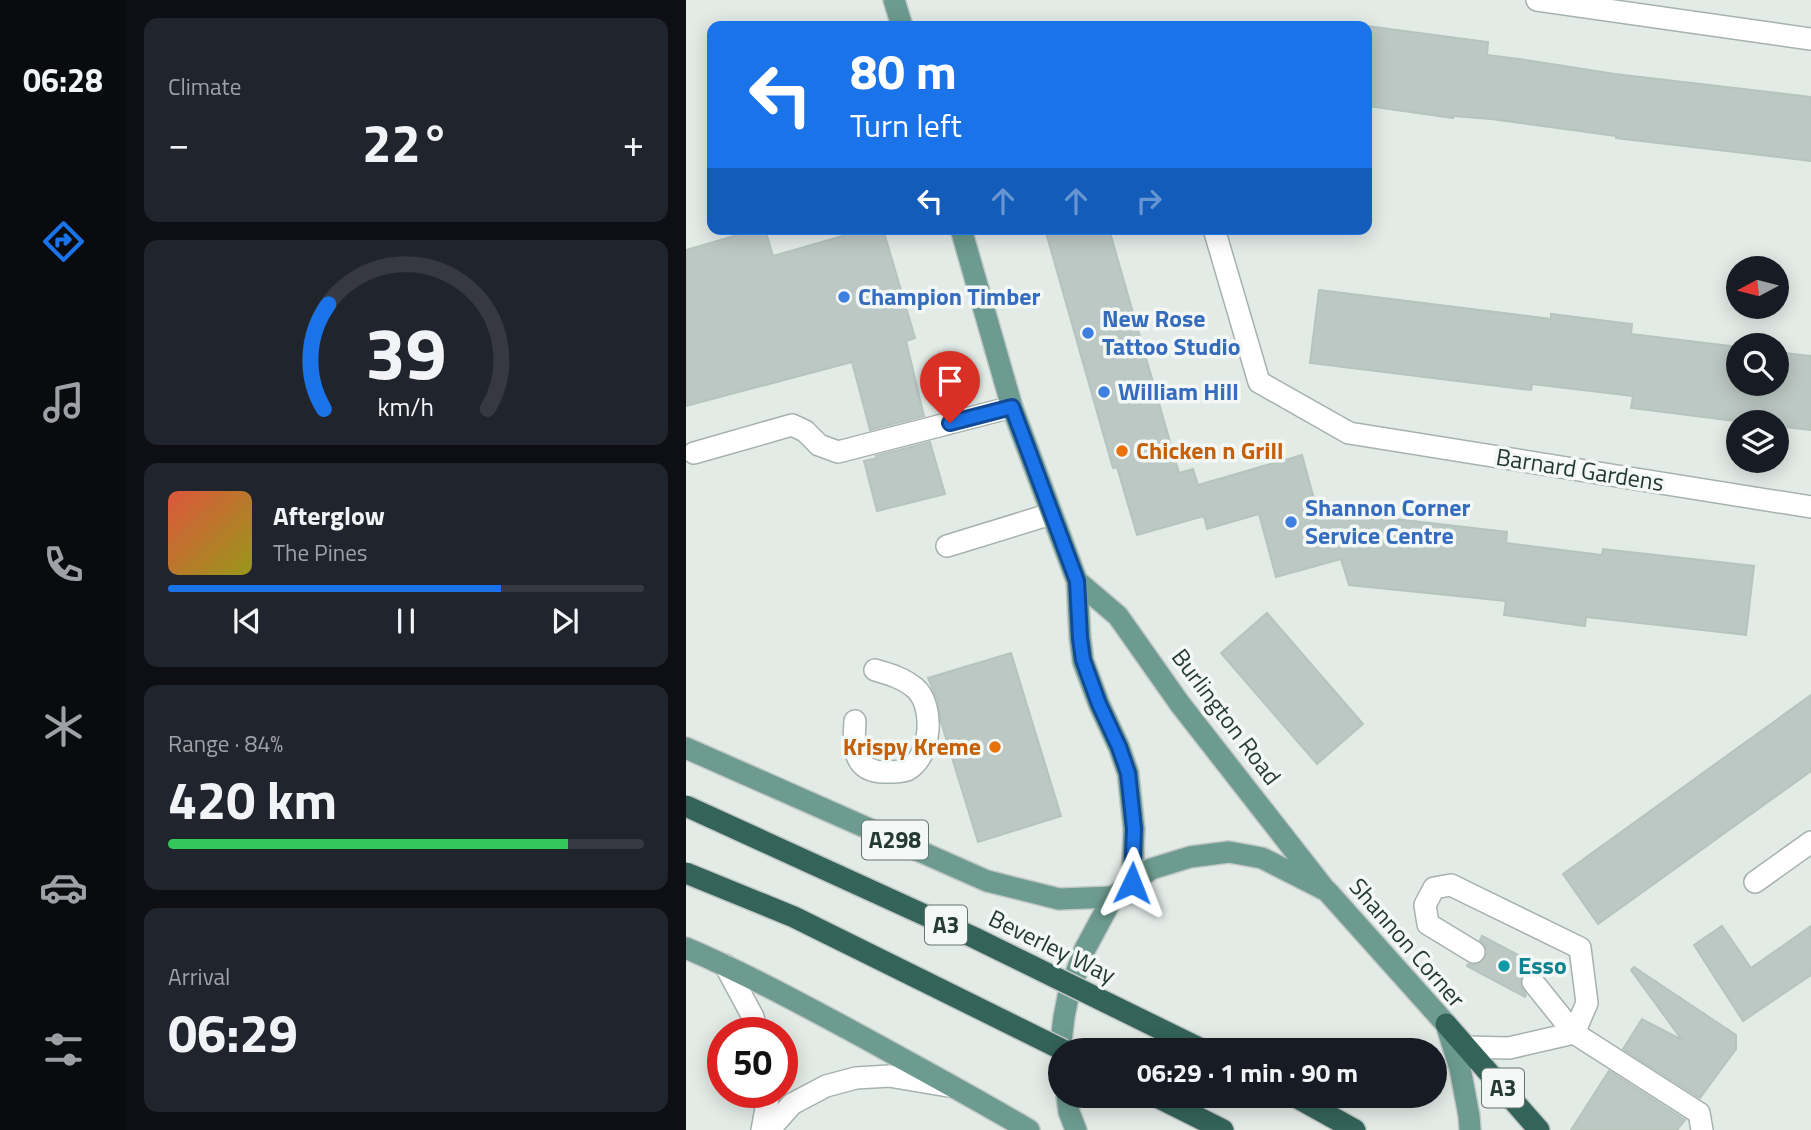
<!DOCTYPE html>
<meta charset="utf-8">
<style>
body{margin:0;font-family:"Titillium Web",sans-serif;background:#20242c;color:#f1f3f6;height:100vh;display:flex;flex-direction:column;font-size:26px;white-space:nowrap}
*{box-sizing:border-box;margin:0}
p{font-size:23px;color:#9ea1a6}
.icon{flex:none;width:38px;height:38px;fill:none;stroke:currentColor;stroke-width:2;stroke-linecap:round;stroke-linejoin:round}
.map{position:relative;flex:1;overflow:hidden}
.details{display:flex;flex-direction:column;gap:18px;padding:18px;background:#0d0f14;width:560px}
.details>*{flex:none}
.top-card{position:absolute;left:21px;top:21px;width:665px;height:214px;border-radius:14px;box-shadow:0 4px 18px #0003;background:#1a73e8;color:#fff;overflow:hidden}
.needle{width:46px;rotate:263deg}
.tools{position:absolute;left:1040px;top:256px;display:grid;gap:14px}
.tools a{display:grid;place-items:center;width:63px;height:63px;border-radius:50%;background:#171b24;box-shadow:0 4px 18px #0003;font-size:35px}
.speed{position:absolute;left:21px;top:1017px;display:flex;gap:14px;font-size:35px;font-weight:700;text-align:center}
.speed>*{display:grid;place-content:center;width:91px;height:91px;border-radius:50%;background:#171b24;box-shadow:0 4px 18px #0003;line-height:1}
.speed .limit{border:10px solid #d22;background:#fff;color:#111}
.pin{position:absolute;display:grid;place-items:center;width:60px;height:60px;color:#fff;margin:-72px -30px;border-radius:50% 50% 50% 0;rotate:-45deg;box-shadow:0 0 7px #0007}
.pin .icon{rotate:45deg}
.me{position:absolute;width:77px;margin:-38px;rotate:2deg;stroke-linejoin:round;filter:drop-shadow(0 0 5px #0008)}
.turn{display:flex;align-items:center;gap:24px;height:147px;padding:0 28px;font-size:32px}
.turn .icon{width:91px;height:91px;stroke-width:2.5}
.turn b{display:block;font-size:49px;line-height:60px}
.lanes{display:flex;align-items:center;height:66px;padding:0 28px;background:#0003;justify-content:center;gap:35px;direction:ltr}
.lanes .off{opacity:.35}
.big{font-size:52px;font-weight:700;line-height:1.1}
.details .tile{flex:1;display:flex;flex-direction:column;justify-content:center;gap:10px;min-width:0;padding:0 24px;border-radius:14px;background:#20242c}
.details .dial{align-items:center;gap:0}
.dial svg{height:182px;overflow:visible;fill:none;stroke:#363941;stroke-width:7;stroke-linecap:round;text-anchor:middle}
.dial text{fill:#f1f3f6;stroke:none}
.song{display:flex;align-items:center;gap:21px}
.cover{width:84px;height:84px;border-radius:10px;background:linear-gradient(135deg,hsl(10 70% 55%),hsl(60 70% 35%))}
.played{height:7px;border-radius:4px;background:linear-gradient(90deg,#1a73e8 70%,#363941 70%)}
.keys{display:flex;justify-content:space-around;direction:ltr}
.heat{display:flex;justify-content:space-between;align-items:center;font-size:38px;direction:ltr}
.charge{height:10px;border-radius:5px;background:linear-gradient(90deg,#34c759 84%,#363941 0)}
.trip{position:absolute;left:362px;top:1038px;width:399px;height:70px;border-radius:35px;background:#171b24;box-shadow:0 4px 18px #0003;font-weight:700;line-height:70px;text-align:center}
main{display:flex;flex:1;min-height:0}
.tabs{display:flex;flex-direction:column;width:126px;justify-content:space-around;align-items:center;background:#090b0e;color:#9ea1a6}
.tabs .icon{width:49px;height:49px}
.tabs .current{color:#1a73e8}
.tabs b{font-size:32px;color:#f1f3f6}
.map>svg:first-child{display:block}
.building{fill:#bcc8c3;stroke:#b6c4be;stroke-width:2}
.lines{fill:none;stroke-linecap:round;stroke-linejoin:round}
.minor-tunnel{stroke:#bdc8c3;stroke-width:21;stroke-dasharray:21 10;stroke-linecap:butt}
.minor-casing{stroke:#a6b2ae;stroke-width:24}
.major-casing{stroke:#c2c8c6;stroke-width:24}
.highway-casing{stroke:#c2c8c6;stroke-width:24}
.minor{stroke:#fff;stroke-width:21}
.major{stroke:#6d9b8f;stroke-width:21}
.highway{stroke:#346359;stroke-width:21}
.highway-bridge-casing{stroke:#c2c8c6;stroke-width:24;stroke-linecap:butt}
.highway-bridge{stroke:#346359;stroke-width:21}
.route-casing{stroke:#114b97;stroke-width:18}
.route{stroke:#1a73e8;stroke-width:12}
.shop-dot{fill:#3f7fe0;stroke:#f3f8f6;stroke-width:2.5}
.food-dot{fill:#e8710a;stroke:#f3f8f6;stroke-width:2.5}
.culture-dot{fill:#0f9aa8;stroke:#f3f8f6;stroke-width:2.5}
.labels{text-anchor:middle;stroke-width:7;stroke-linejoin:round;paint-order:stroke}
.shield{fill:#f3f8f6;stroke:#63736e;stroke-width:2}
.shield-label{font-size:23px;font-weight:bold;fill:#253a34}
.shop-label{font-size:24px;font-weight:bold;fill:#366cbe;stroke:#f3f8f6;text-anchor:start}
.food-label{font-size:24px;font-weight:bold;fill:#c56008;stroke:#f3f8f6;text-anchor:start}
.street-label{font-size:24px;fill:#253a34;stroke:#f3f8f6}
.culture-label{font-size:24px;font-weight:bold;fill:#0d838f;stroke:#f3f8f6;text-anchor:start}
</style>
<main>
<nav class="tabs">
<b>06:28</b>
<svg class="icon current" aria-label="directions" viewBox="0 0 24 24"><path d="M12 3l9 9-9 9-9-9zM9 14v-3h6M13 9l2 2-2 2"/></svg>
<svg class="icon" aria-label="music" viewBox="0 0 24 24"><path d="M9 18V5l10-2v13"/><circle cx="6" cy="18" r="3"/><circle cx="16" cy="16" r="3"/></svg>
<svg class="icon" aria-label="phone" viewBox="0 0 24 24"><path d="M5 4h4l2 5-3 2q2 4 5 5l2-3 5 2v4C11 20 4 13 5 4z"/></svg>
<svg class="icon" aria-label="climate" viewBox="0 0 24 24"><path d="M12 3v18M4 7l16 10M4 17L20 7"/></svg>
<svg class="icon" aria-label="car" viewBox="0 0 24 24"><path d="M5 17H2v-5l4-1 3-4h7l3 4 3 1v5h-3M9 17h6M6 11h13"/><circle cx="7" cy="17" r="2"/><circle cx="17" cy="17" r="2"/></svg>
<svg class="icon" aria-label="filters" viewBox="0 0 24 24"><path d="M4 7h16M4 17h16"/><circle cx="9" cy="7" r="2"/><circle cx="15" cy="17" r="2"/></svg>
</nav>
<section class="details">
<div class="tile"><p>Climate</p>
<div class="heat"><a>−</a><b class="big">22°</b><a>+</a></div>
</div>
<div class="tile dial"><svg viewBox="0 0 100 80">
<path d="M14 69A42 42 0 1 1 86 69"/>
<path d="M14 69A42 42 0 0 1 16 23" stroke="#1a73e8"/>
<text x="50" y="56" font-size="32" font-weight="700">39</text>
<text x="50" y="72" font-size="11">km/h</text>
</svg></div>
<div class="tile">
<div class="song"><i class="cover"></i><div><b>Afterglow</b><p>The Pines</p></div></div>
<div class="played"></div>
<div class="keys"><svg class="icon" aria-label="previous" viewBox="0 0 24 24"><path d="M18 5L8 12l10 7zM5 5v14"/></svg><svg class="icon" aria-label="pause" viewBox="0 0 24 24"><path d="M8 5v14M16 5v14"/></svg><svg class="icon" aria-label="next" viewBox="0 0 24 24"><path d="M6 5l10 7-10 7zM19 5v14"/></svg></div>
</div>
<div class="tile"><p>Range · 84%</p><b class="big">420 km</b><div class="charge"></div></div>
<div class="tile"><p>Arrival</p><b class="big">06:29</b></div>
</section>
<div class="map">
<svg width="1125" height="1130" viewBox="0 0 1125 1130">
<rect width="100%" height="100%" fill="#e3ebe7"/>
<!-- building -->
<g class="building">
<path d="M681 26 802 42 801 55 833 59 929 74 1125 97V161L930 138V136L805 119 767 116V118L681 106Z"/>
<path d="M72 229H79L87 256 181 229H197L229 338 220 341 238 416 184 430 166 362 0 406V250Z"/>
<path d="M359 229H423L493 473 507 469 512 485 616 455 631 510 821 532 820 543 916 555 917 549 1068 566 1060 635 900 617 899 626 818 615 820 601 663 585 655 559 590 577 573 514 521 529 518 516 451 535 431 467 427 468Z"/>
<path d="M633 290 865 319V314L946 324 945 334 1052 347V383H1090V352L1125 356V430L1090 426V422H1057L945 408 947 396 846 384 845 390 624 363Z"/>
<path d="M244 442 259 494 191 511 178 461 191 458 190 456Z"/>
<path d="M581 613 677 724 631 764 535 653Z"/>
<path d="M325 653 375 816 292 842 255 722 252 701 242 678Z"/>
<path d="M1125 695V771L912 924 877 874Z"/>
<path d="M1036 926 1065 968 1125 926V975L1057 1021 1008 945Z"/>
<path d="M796 936 855 967 853 971 846 969 839 971 835 977 834 985 840 995 839 997 781 966 782 964 788 965 794 964 799 958 801 952 800 946 794 940Z"/>
<path d="M948 967 1050 1035V1049L1014 1098 937 1049 956 1019 996 1040 945 970Z"/>
<path d="M923 1071 999 1120 991 1130H885Z"/>
</g>
<g class="lines">
<!-- minor-tunnel -->
<path class="minor-tunnel" d="M788 952 847 982"/>
<defs>
<g id="minor">
<path d="M851 0 1125 39"/>
<path d="M528 229 573 382 663 433 1125 507"/>
<path d="M8 453 106 425 119 431 133 445 152 452 326 407"/>
<path d="M261 546 365 514"/>
<path d="M169 721C167 747 167 772 199 772 205 772 215 772 221 770 246 757 249 705 229 688 217 678 203 674 189 670"/>
<path d="M1069 882 1125 842"/>
<path d="M788 952 742 924 739 905 748 888 765 885 894 948 901 1003 888 1033"/>
<path d="M39 965 67 1017 71 1032"/>
<path d="M847 982 888 1033 1013 1113 1016 1130"/>
<path d="M780 1047 823 1048 888 1033"/>
<path d="M76 1130 82 1098V1092"/>
<path d="M83 1130 106 1104 140 1086 170 1078 203 1076 262 1086"/>
</g>
<g id="major">
<path d="M208 0 216 26"/>
<path d="M275 229 326 407 391 581 394 638 397 661 413 704 433 747 442 773 448 829 446 883"/>
<path d="M391 581 432 616 494 704 637 887"/>
<path d="M0 748 301 881 373 899 427 897"/>
<path d="M0 948C56 972 110 1001 164 1030 224 1063 284 1095 343 1130"/>
<path d="M376 1050 375 1042 378 1017 383 992 399 949 427 897 465 869 504 857 543 852 576 858 641 891 760 1024 774 1068 783 1116 784 1130"/>
<path d="M381 1096 383 1112 390 1130"/>
</g>
<g id="highway">
<path d="M760 1024 853 1130"/>
<path d="M469 1096 537 1130"/>
<path d="M608 1096 669 1130"/>
</g>
</defs>
<!-- minor casing -->
<use href="#minor" class="minor-casing"/>
<!-- major casing -->
<use href="#major" class="major-casing"/>
<!-- highway casing -->
<use href="#highway" class="highway-casing"/>
<!-- minor -->
<use href="#minor" class="minor"/>
<!-- major -->
<use href="#major" class="major"/>
<!-- highway -->
<use href="#highway" class="highway"/>
<defs>
<g id="highway-bridge">
<path d="M0 806 289 938 517 1050"/>
<path d="M0 873 108 917 377 1050"/>
</g>
</defs>
<!-- highway-bridge casing -->
<use href="#highway-bridge" class="highway-bridge-casing"/>
<!-- highway-bridge -->
<use href="#highway-bridge" class="highway-bridge"/>
</g>
<g class="lines">
<defs>
<path id="route" d="M264 423 326 407 391 581 394 638 397 660 413 704 433 747 442 773 448 829 446 883"/>
</defs>
<!-- route casing -->
<use href="#route" class="route-casing"/>
<!-- route -->
<use href="#route" class="route"/>
</g>
<!-- markers -->
<g class="shop-dot">
<circle cx="158" cy="297" r="7"/>
<circle cx="402" cy="333" r="7"/>
<circle cx="418" cy="392" r="7"/>
<circle cx="605" cy="522" r="7"/>
</g>
<g class="food-dot">
<circle cx="436" cy="451" r="7"/>
<circle cx="309" cy="747" r="7"/>
</g>
<circle class="culture-dot" cx="818" cy="966" r="7"/>
<g class="labels">
<!-- shield labels -->
<g class="shield">
<rect x="176" y="820.5" width="66" height="39" rx="5"/>
<rect x="239" y="905.5" width="42" height="39" rx="5"/>
<rect x="796" y="1068.5" width="42" height="39" rx="5"/>
</g>
<g class="shield-label">
<text x="209" y="848">A298</text>
<text x="260" y="933">A3</text>
<text x="817" y="1096">A3</text>
</g>
<!-- shop labels -->
<g class="shop-label">
<text x="172" y="305">Champion Timber</text>
<text x="416" y="327">New Rose<tspan x="416" dy="28">Tattoo Studio</tspan></text>
<text x="432" y="400">William Hill</text>
<text x="619" y="516">Shannon Corner<tspan x="619" dy="28">Service Centre</tspan></text>
</g>
<!-- food labels -->
<g class="food-label">
<text x="450" y="459">Chicken n Grill</text>
<text x="295" y="755" text-anchor="end">Krispy Kreme</text>
</g>
<!-- street labels -->
<g class="street-label">
<text transform="translate(894 470) rotate(9)" y="8">Barnard Gardens</text>
<text transform="translate(540 717) rotate(53)" y="8">Burlington Road</text>
<text transform="translate(721 943) rotate(49)" y="8">Shannon Corner</text>
<text transform="translate(366 947) rotate(26)" y="8">Beverley Way</text>
</g>
<!-- culture labels -->
<g class="culture-label">
<text x="832" y="974">Esso</text>
</g>
</g>
</svg>
<div class="tools">
<a><svg class="needle" viewBox="-14 -14 28 28"><path d="M0-13l5 13h-10z" fill="#e53935"/><path d="M0 13l5-13h-10z" fill="#9ea1a6"/></svg></a>
<a><svg class="icon" aria-label="search" viewBox="0 0 24 24"><circle cx="10" cy="10" r="6"/><path d="M15 15l6 6"/></svg></a>
<a><svg class="icon" aria-label="layers" viewBox="0 0 24 24"><path d="M12 4l9 5-9 5-9-5zM3 14l9 5 9-5"/></svg></a>
</div>
<div class="speed"><div class="limit">50</div></div>
<div class="pin" style="left:264px;top:423px;background:#d93025"><svg class="icon" aria-label="arrive" viewBox="0 0 24 24"><path d="M6 21V4h12l-3 4 3 4H6"/></svg></div>
<svg class="me" style="left:446px;top:883px" viewBox="-20 -20 40 40"><path d="M0-17L14 15 0 8-14 15z" fill="#1a73e8" stroke="#fff" stroke-width="4"/></svg>
<div class="trip">06:29 · 1 min · 90 m</div>
<div class="top-card">
<div class="turn"><svg class="icon" aria-label="left" viewBox="0 0 24 24"><path d="M17 20v-9H6M10 6l-5 5 5 5"/></svg><div><b>80 m</b>Turn left</div></div>
<div class="lanes"><svg class="icon" aria-label="left" viewBox="0 0 24 24"><path d="M17 20v-9H6M10 6l-5 5 5 5"/></svg><svg class="icon off" aria-label="ahead" viewBox="0 0 24 24"><path d="M12 20V5M6 11l6-6 6 6"/></svg><svg class="icon off" aria-label="ahead" viewBox="0 0 24 24"><path d="M12 20V5M6 11l6-6 6 6"/></svg><svg class="icon off" aria-label="right" viewBox="0 0 24 24"><path d="M7 20v-9h11M14 6l5 5-5 5"/></svg></div>
</div>
</div>
</main>
